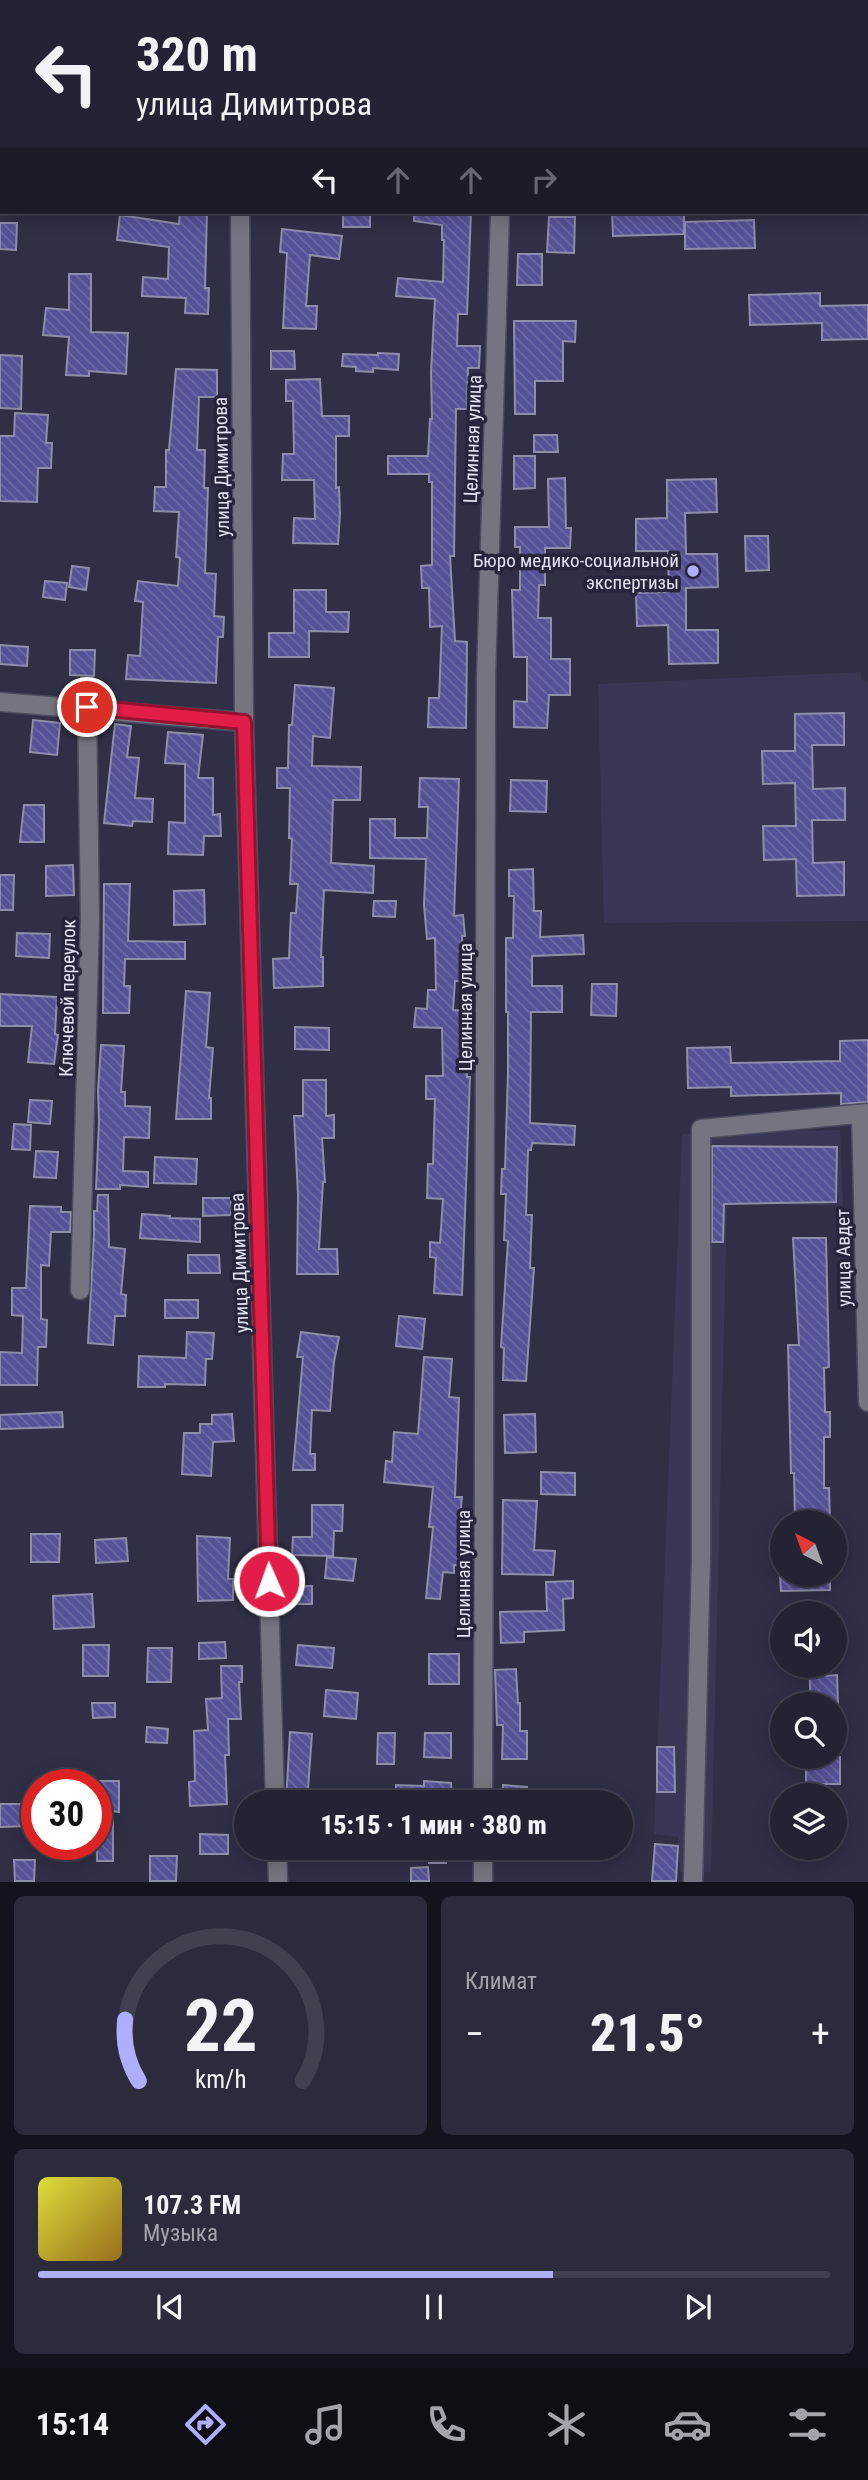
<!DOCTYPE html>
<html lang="ru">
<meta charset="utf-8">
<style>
body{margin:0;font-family:"Roboto Condensed",sans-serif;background:#2b2b3c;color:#f1f3f6;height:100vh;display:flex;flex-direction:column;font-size:26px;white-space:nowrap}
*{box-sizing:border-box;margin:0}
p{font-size:23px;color:#a3a4ac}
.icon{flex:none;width:38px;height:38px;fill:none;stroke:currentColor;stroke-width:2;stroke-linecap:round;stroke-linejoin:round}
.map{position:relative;height:1882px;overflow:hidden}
.details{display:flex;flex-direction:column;gap:14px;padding:14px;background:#13131d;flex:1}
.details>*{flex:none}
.banner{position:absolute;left:0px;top:0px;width:868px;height:214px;box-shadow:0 4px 18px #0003,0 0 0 2px #40404f;background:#232334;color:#f1f3f6;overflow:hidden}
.needle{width:46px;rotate:319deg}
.tools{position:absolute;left:770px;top:1510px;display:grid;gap:14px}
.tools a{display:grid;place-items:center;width:77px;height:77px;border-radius:50%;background:#232334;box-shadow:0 4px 18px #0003,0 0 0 2px #40404f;font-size:35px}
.speed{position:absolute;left:21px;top:1769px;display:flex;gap:14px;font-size:35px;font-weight:700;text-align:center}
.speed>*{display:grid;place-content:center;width:91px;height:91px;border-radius:50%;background:#232334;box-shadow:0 4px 18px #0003,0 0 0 2px #40404f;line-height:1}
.speed .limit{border:10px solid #d22;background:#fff;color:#111}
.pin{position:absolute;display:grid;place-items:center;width:60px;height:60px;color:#fff;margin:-30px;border:4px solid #fff;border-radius:50%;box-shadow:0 2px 7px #0007}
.me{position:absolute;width:77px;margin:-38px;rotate:358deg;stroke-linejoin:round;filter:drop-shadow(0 0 5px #0008)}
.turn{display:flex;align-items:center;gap:24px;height:147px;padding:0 21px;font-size:32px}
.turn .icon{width:91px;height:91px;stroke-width:2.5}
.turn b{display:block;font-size:49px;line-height:60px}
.lanes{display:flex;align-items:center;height:66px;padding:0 21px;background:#0003;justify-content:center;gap:35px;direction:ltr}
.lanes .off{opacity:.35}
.big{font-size:52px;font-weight:800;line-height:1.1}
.details .tile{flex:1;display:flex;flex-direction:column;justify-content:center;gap:10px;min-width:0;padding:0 24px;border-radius:10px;background:#2b2b3c}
.details .dial{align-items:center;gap:0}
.dial svg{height:182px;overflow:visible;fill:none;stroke:#40404f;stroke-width:7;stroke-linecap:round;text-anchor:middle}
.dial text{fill:#f1f3f6;stroke:none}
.song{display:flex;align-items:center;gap:21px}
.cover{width:84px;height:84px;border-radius:10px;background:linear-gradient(135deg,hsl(60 70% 55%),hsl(40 70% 35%))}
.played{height:7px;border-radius:4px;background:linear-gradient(90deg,#afaefa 65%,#40404f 65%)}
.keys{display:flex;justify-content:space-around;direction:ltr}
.heat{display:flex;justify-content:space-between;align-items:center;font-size:38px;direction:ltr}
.details .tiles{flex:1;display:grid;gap:14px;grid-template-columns:1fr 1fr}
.tile:last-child{grid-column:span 2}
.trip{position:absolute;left:234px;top:1790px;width:399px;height:70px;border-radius:35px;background:#232334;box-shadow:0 4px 18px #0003,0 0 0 2px #40404f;font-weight:800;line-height:70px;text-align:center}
.tabs{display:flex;height:112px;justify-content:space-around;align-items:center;background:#0e0e15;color:#a3a4ac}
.tabs .icon{width:49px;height:49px}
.tabs .current{color:#afaefa}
.tabs b{font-size:32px;color:#f1f3f6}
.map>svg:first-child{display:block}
.built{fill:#383854}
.building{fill:url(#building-back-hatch);stroke:#8d8ea8;stroke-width:2}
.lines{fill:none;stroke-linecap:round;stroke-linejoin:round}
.minor-casing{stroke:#4c4c61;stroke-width:21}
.minor{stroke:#757581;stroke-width:18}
.route-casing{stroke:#92132f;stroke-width:18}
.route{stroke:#e11d48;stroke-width:12}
.poi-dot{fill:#afaefa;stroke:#26253b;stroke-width:2.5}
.labels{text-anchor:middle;stroke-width:7;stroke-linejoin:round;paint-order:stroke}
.street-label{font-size:19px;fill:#e2e3f1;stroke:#26253b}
.poi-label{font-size:19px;fill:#e2e3f1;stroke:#26253b;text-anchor:end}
</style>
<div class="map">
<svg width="868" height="1882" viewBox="0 0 868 1882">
<defs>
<pattern id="building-back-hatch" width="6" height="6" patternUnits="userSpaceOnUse" patternTransform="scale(1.75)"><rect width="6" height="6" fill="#555197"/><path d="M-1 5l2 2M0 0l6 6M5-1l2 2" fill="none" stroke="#6d6aa6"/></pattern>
</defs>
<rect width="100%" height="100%" fill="#2f2f46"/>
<!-- built -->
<g class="built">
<path d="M861 672 862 680 868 682V921L604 923 598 684Z"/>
<path d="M840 1130 843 1206 727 1203 711 1872H680L678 1837 654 1834 682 1134Z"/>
</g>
<!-- building -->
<g class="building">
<path d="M180 212H207L205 288H209L208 314 185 313 186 298 142 296 143 277 168 279 169 247 117 240 120 215 179 224Z"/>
<rect x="343" y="212" width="27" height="15"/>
<path d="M414 212H471L467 314H458L457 346H480L479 368H468L467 409H456L454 556H450L455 641 467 642 466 728 428 727 429 698H439L442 626 430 627 429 588H422L421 566 432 565V482H429V474H388V456H428L430 419H432L431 372 435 299 396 296 398 278 443 282 444 240H442V225L414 221Z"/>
<path d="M612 212H684V234L613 236Z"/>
<path d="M549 217H575L574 253 547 252Z"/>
<path d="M754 220 755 248 685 249V222Z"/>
<path d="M0 223H17L16 250 0 249Z"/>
<path d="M282 229 342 236 339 259 310 255 306 306H317L316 329 283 328 287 253 280 252Z"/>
<path d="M518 254H542V285H517Z"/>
<path d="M69 274H91V332L128 333 126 374 89 371V376L66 375 69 337 43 335 46 308 69 310Z"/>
<path d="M820 293V306L868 305V339L822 340V323L750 325 749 295Z"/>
<path d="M514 321H576L575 342 563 341V381H535V414H515Z"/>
<path d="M271 351H294L295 369H271Z"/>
<path d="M378 353 399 354 398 370 373 368V372L356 371V367L342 366 343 354 378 355Z"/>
<path d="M0 355 22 356 21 409 0 408Z"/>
<path d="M176 369 217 370V397H199L197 450H205L204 488H208L205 573 216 574 214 616 224 617 223 637H218L216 683 126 679 128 655 140 656 143 602 135 601 138 581 178 586 180 558 176 557 179 512 154 511 155 487H166V450H169Z"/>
<path d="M320 379 322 416H349V436H336V488L339 487 340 514 338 544 293 543 294 518 315 519 314 480H282L283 454H294L293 401H286V380Z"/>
<path d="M15 413 48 415 46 443H52L51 468H38L37 502 0 501V436H14Z"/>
<path d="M534 435H557L558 452H534Z"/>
<path d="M514 456H535V488L514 489Z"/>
<path d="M565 478 566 528H571L570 548H545V585H539L538 618H551V659H570V695H549L547 728 514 727V701L527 702V657H514L512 590H520V547H515V527H549L548 479Z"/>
<path d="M716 479 717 512 685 513 686 554H717L718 587 686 588V630H718V663L669 664 668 625 637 626 636 593 669 592 668 551H636V519L667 518V480Z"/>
<path d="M745 536H768L769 570 746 571Z"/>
<path d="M72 566 89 568 86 590 69 587Z"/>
<path d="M45 581 67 583 65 600 43 597Z"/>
<path d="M294 590H326V612H349L348 632 309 631V657H269V633H294Z"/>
<path d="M0 645 28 647 27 666 0 664Z"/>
<path d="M70 650H95L94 676 70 675Z"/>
<path d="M295 685 334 688 330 738 313 736 312 766 361 767 360 800H333L331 863 374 866 373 893 324 890 321 957H323V986L274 988 273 959 289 958 291 913H296L298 884H290L292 839 289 838 290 788H277V768H288L289 725H292Z"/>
<path d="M844 713V745H812L813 789 845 788V820H812L813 863 844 862V895L797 896 796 859 764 860 763 826H796L795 783 763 784 762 751H795V714Z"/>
<path d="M33 720 60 723 57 755 30 752Z"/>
<path d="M115 724 131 726 127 757 139 758 135 798 153 799 152 822 133 821 132 826 104 823Z"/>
<path d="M168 732 203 735 198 778H213V815L220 814 221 836H204L203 855 168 854 169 822 185 823V764L165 763Z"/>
<path d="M420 778 459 779 454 916 463 915 465 936H462L463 981H455L453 1010 465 1011 463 1036H467V1077H470L462 1295 434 1293 436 1258 430 1257V1242L440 1243 443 1199 427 1198 428 1164H433L435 1099H426V1076H443L442 1028 414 1027 416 1008 427 1009 428 990H436L435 938 427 939 424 905 426 859 370 858V819H395V838H427L428 807H419Z"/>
<path d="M511 780 547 781 546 812 510 811Z"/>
<path d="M24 805H44V842H20Z"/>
<path d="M73 865 74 895 46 896V866Z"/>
<path d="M533 869 534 911H541L540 937 583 935 584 954 532 956V986H562V1012H531L530 1123 575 1126 574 1145 532 1143 531 1150H528L526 1215H532L530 1268H534L526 1381 503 1380 504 1348 501 1347 508 1241 504 1240 506 1194H501L502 1169H505L508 1072V1012H506V938H513L514 896H509V870Z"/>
<path d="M0 875H14L13 910H0Z"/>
<path d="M104 884H130L128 941 185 942V959H125L124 986H130L129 1013H103Z"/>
<path d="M204 890 205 924 174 925V891Z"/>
<path d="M374 901H396L395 917 373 916Z"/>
<path d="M17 933 50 934 49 958 16 956Z"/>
<path d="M592 984H617L616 1016 591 1015Z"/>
<path d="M186 991 210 993 206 1047 213 1048 209 1098H211V1119H176Z"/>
<path d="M0 994 57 997 55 1034 58 1035 54 1064 28 1062 32 1026H0Z"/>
<path d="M295 1027 329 1028V1050L295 1049Z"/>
<path d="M868 1040V1102L841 1104V1093L731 1096V1087L688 1088 687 1048 730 1047 731 1063 840 1061V1041Z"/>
<path d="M101 1045 124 1046 121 1092H125V1106L150 1107 149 1138 124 1137 123 1171 148 1172V1187L120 1185V1189H96L99 1122 98 1091Z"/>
<path d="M303 1080H326V1116L334 1115V1138H322L325 1182H323L319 1249H337L338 1274H297L298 1195 294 1116H303Z"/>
<path d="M30 1100 52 1101 50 1124 28 1122Z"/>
<path d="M14 1124 31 1125 30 1150 12 1149Z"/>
<path d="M712 1146 837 1147 836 1202 724 1204 723 1242H712Z"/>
<path d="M36 1151 58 1152 56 1178 34 1177Z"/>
<path d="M155 1157 197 1159 196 1184 154 1183Z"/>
<path d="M98 1195H108L109 1247 125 1249 121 1294 126 1295 125 1316H115L113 1345 88 1343 94 1235V1211H97Z"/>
<path d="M203 1198H231V1215L203 1216Z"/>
<path d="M30 1206 61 1207V1212H71L70 1232H51L49 1266 41 1265V1319L47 1320 46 1347H38L37 1385H0V1352L22 1353 23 1316 12 1315V1288H26Z"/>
<path d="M142 1214 170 1216V1218L200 1219V1242L140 1238Z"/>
<path d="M793 1238H826L829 1367 824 1368 825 1412H830V1437H824V1488H829L830 1522H795L794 1473H791L788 1345H799Z"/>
<path d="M188 1255H219L220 1273H188Z"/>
<rect x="165" y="1300" width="33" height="18"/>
<path d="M399 1316 425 1319 422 1349 396 1346Z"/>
<path d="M187 1332 214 1333 212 1359H206L205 1385 165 1384V1387H138L139 1356 186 1358Z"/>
<path d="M301 1332 339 1337 334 1362 330 1411 312 1410 310 1454H315V1470H293L303 1357H297Z"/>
<path d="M424 1357 452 1359 449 1397 459 1398 455 1497H462L457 1547 463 1548 461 1566 454 1565V1573L443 1572 440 1599 426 1598 433 1527H429L433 1487 384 1482 386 1461 392 1462 394 1432 418 1434Z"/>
<path d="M62 1412 63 1427 0 1429V1415Z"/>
<path d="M232 1414 234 1441 213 1442 211 1476 182 1474 184 1433H200V1424H212V1415Z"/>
<path d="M535 1414 536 1452 505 1453 504 1415Z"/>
<path d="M541 1472 575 1473V1495L541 1494Z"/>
<path d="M503 1500 537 1501 534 1550 555 1551 553 1575 502 1574Z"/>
<path d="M312 1505H343L342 1531H334L333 1556 292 1555 293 1537H312Z"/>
<path d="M31 1534H60L59 1562H31Z"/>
<path d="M197 1536 230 1538 228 1579H233V1600L198 1601Z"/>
<path d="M126 1538 128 1561 96 1563 95 1540Z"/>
<path d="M327 1557 356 1559 353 1581 325 1578Z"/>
<path d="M780 1575H830V1590L781 1591Z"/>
<path d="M573 1581V1598L563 1599 564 1630 524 1632V1642L501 1643 500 1612 547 1611 546 1582Z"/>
<path d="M291 1586H312V1604H290Z"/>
<path d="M92 1594 94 1627 54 1629 53 1596Z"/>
<path d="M225 1642 226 1658 199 1659V1643Z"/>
<path d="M83 1645H109L108 1676H83Z"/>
<path d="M298 1645 334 1648 332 1668 296 1665Z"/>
<path d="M148 1648H172L171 1682H147Z"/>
<rect x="429" y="1654" width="30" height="30"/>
<path d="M221 1666H242V1682H239L241 1719H228L229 1755H225L227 1804 190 1806 189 1782 195 1781 194 1731 208 1730 206 1699 222 1698Z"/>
<path d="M809 1666H825V1676L837 1675 838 1704H811Z"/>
<path d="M516 1669 518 1703H520V1731H527V1759H502L503 1725H497L495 1670Z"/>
<path d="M326 1690 358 1693 356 1719 324 1716Z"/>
<path d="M92 1703H115V1717L93 1718Z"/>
<path d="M147 1727 168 1729 167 1743 146 1742Z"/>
<path d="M290 1732 312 1734 307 1802H286Z"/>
<path d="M378 1733H395L394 1764H377Z"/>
<path d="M425 1733H451V1758L424 1757Z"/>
<path d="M657 1747H674L675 1792H657Z"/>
<rect x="806" y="1757" width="34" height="27"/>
<path d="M96 1781H119V1812L113 1811V1861H97Z"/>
<path d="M424 1781 451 1783 452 1802H396V1785L424 1786Z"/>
<path d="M503 1785 527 1787V1802H502Z"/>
<path d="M0 1804H29V1826L0 1827Z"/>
<path d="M200 1834 228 1835V1854H200Z"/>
<path d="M655 1844 678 1846 676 1881H652Z"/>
<path d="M428 1848H446V1863H429Z"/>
<path d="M150 1856H177L176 1881H150Z"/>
<path d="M14 1860H35L34 1881H15Z"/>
<path d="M428 1867 429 1881H411V1868Z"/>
</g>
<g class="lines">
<defs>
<g id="minor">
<path d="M0 54 2 55"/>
<path d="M866 160 868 161"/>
<path d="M240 212 244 722 275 1802"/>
<path d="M0 702 244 722"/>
<path d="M861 1114 868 1402"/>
<path d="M80 1290 90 919 87 707"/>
<path d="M483 1802 486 677 500 212"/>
<path d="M277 1848 278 1882"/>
<path d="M483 1882V1848"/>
<path d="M693 1882 701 1555V1129L868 1113"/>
</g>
</defs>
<!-- minor casing -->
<use href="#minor" class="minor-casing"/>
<!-- minor -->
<use href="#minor" class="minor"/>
</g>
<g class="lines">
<defs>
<path id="route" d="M87 707 244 722 269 1581"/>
</defs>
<!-- route casing -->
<use href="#route" class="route-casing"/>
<!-- route -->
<use href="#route" class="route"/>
</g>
<!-- markers -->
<circle class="poi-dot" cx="693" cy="571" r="7"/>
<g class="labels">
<!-- street labels -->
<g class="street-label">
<text transform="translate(472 439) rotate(-88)" y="7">Целинная улица</text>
<text transform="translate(221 467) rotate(-91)" y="7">улица Димитрова</text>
<text transform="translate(67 998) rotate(-89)" y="7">Ключевой переулок</text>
<text transform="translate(465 1007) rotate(-90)" y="7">Целинная улица</text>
<text transform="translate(843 1258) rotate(-91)" y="7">улица Авдет</text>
<text transform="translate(239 1263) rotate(-92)" y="7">улица Димитрова</text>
<text transform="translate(463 1574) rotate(-90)" y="7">Целинная улица</text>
</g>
<!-- poi labels -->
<g class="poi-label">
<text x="679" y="567">Бюро медико-социальной<tspan x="679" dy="22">экспертизы</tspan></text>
</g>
</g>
</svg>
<div class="tools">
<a><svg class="needle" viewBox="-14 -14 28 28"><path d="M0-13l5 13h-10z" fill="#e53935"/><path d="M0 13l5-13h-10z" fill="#a3a4ac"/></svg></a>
<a><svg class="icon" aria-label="sound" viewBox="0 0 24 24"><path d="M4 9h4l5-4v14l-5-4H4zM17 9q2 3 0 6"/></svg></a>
<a><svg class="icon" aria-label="search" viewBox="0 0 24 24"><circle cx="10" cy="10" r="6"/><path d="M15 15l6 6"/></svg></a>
<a><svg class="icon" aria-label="layers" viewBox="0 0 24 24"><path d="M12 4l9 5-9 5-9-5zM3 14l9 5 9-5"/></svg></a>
</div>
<div class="speed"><div class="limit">30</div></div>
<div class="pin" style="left:87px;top:707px;background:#d93025"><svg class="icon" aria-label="arrive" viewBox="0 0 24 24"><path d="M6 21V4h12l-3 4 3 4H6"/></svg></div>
<svg class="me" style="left:269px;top:1581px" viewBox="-20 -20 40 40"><circle r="17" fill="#e11d48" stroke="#fff" stroke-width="3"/><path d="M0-11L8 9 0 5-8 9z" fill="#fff"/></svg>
<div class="trip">15:15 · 1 мин · 380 m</div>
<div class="banner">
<div class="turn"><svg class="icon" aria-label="left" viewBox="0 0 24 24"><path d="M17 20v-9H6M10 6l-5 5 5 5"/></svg><div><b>320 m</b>улица Димитрова</div></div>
<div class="lanes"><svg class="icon" aria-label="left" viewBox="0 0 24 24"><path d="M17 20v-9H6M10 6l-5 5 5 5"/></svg><svg class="icon off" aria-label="ahead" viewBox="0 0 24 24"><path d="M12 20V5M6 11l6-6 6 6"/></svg><svg class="icon off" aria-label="ahead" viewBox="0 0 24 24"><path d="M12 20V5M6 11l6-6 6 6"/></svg><svg class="icon off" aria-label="right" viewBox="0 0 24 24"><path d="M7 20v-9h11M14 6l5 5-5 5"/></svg></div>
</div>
</div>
<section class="details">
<div class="tiles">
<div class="tile dial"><svg viewBox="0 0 100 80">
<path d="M14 69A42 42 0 1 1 86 69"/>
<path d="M14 69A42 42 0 0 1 8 42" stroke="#afaefa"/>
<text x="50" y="56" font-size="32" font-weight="700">22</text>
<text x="50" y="72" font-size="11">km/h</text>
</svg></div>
<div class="tile"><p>Климат</p>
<div class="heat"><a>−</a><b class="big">21.5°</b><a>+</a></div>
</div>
<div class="tile">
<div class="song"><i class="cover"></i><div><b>107.3 FM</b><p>Музыка</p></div></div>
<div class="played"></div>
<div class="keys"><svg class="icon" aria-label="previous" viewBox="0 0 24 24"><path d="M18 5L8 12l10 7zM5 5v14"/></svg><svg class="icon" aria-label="pause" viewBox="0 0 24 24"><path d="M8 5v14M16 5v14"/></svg><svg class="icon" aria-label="next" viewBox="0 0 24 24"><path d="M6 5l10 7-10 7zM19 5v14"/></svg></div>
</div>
</div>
</section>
<nav class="tabs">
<b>15:14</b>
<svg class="icon current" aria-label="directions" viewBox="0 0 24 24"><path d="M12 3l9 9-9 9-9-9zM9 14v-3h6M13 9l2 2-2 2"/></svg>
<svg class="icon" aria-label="music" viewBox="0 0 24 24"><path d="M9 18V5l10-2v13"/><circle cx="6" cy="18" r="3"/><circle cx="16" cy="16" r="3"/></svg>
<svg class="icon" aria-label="phone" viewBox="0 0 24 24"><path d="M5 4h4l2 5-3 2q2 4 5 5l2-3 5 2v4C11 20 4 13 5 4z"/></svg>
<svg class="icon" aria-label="climate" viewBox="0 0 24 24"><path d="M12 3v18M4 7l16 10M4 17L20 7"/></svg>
<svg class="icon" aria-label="car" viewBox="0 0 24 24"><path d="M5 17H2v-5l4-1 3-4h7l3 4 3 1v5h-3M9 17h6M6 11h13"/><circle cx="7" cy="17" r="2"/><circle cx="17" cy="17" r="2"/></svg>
<svg class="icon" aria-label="filters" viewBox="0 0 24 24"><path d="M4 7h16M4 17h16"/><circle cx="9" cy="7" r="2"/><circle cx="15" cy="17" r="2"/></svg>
</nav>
